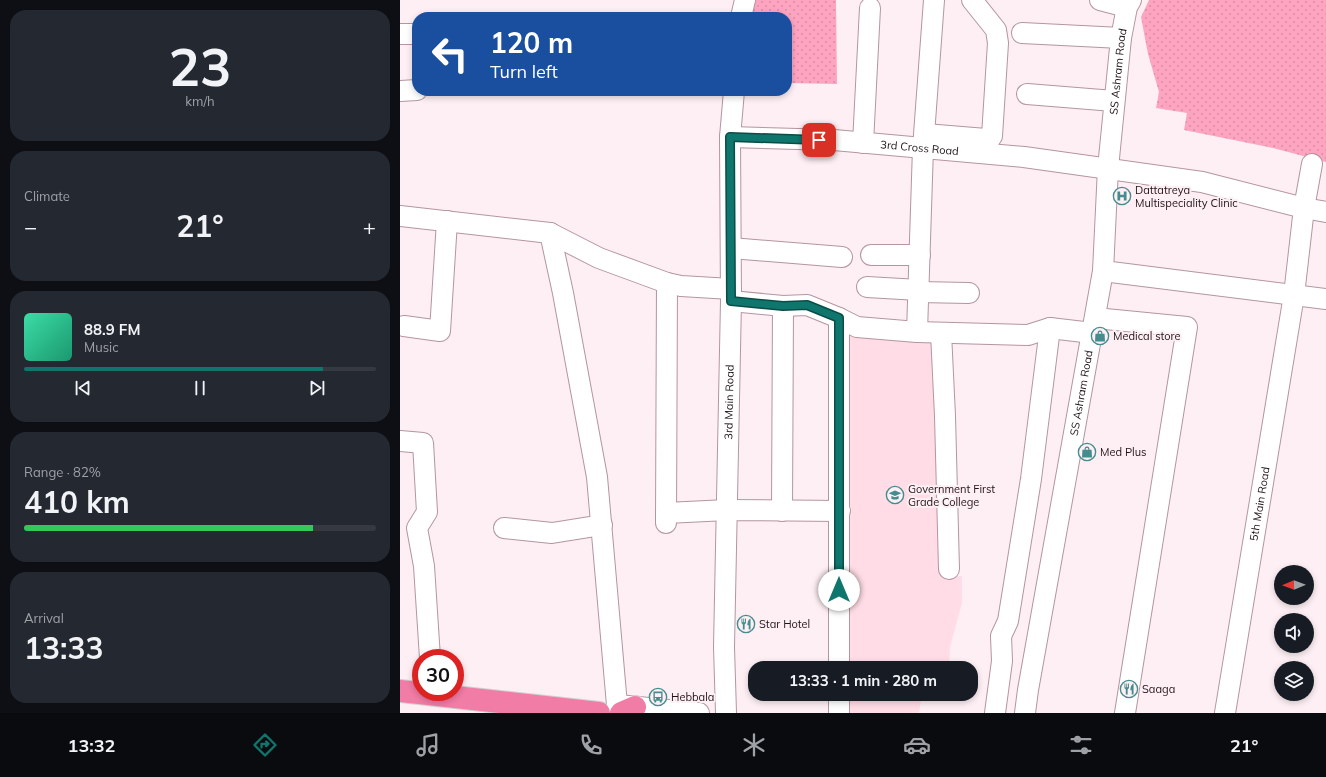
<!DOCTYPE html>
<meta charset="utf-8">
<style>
body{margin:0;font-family:Mulish,sans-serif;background:#242831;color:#f1f3f6;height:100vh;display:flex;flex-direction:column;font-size:15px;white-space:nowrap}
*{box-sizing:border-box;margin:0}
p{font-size:13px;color:#9ea1a6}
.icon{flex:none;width:22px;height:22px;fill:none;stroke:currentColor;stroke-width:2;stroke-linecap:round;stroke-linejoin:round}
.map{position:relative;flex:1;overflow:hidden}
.drawer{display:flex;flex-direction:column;gap:10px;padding:10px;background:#0d0f14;width:400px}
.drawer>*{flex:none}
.top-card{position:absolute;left:12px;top:12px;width:380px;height:84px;border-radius:16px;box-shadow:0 2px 6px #0003;background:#1a4fa0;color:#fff;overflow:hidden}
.needle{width:26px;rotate:269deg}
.buttons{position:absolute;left:874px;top:565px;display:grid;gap:8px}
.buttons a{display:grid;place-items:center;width:40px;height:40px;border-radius:50%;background:#171b24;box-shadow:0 2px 6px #0003;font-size:20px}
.speed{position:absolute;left:12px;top:649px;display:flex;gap:8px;font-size:20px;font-weight:700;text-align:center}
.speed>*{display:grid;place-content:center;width:52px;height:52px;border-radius:50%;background:#171b24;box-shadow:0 2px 6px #0003;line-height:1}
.speed .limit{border:6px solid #d22;background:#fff;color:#111}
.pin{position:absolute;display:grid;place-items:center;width:34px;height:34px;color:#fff;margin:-17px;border-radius:8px;box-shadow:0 2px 6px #0006}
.me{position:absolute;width:44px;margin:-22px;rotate:0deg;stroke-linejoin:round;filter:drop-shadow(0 0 3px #0008)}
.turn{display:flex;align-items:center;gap:14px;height:84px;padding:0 12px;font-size:18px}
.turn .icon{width:52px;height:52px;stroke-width:2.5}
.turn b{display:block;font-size:28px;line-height:34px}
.big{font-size:30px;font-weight:700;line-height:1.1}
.drawer .card{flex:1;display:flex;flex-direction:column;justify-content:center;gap:6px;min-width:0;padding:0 14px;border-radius:16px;background:#242831}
.drawer .dial{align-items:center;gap:0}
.dial b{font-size:52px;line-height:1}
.song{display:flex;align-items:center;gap:12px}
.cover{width:48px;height:48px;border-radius:6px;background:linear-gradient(135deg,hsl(160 70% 55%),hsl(160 70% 35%))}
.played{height:4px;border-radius:2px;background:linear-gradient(90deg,#0f766e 85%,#363941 85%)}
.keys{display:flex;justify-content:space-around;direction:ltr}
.heat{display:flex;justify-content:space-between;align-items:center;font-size:22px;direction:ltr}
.charge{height:6px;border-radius:3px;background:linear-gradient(90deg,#34c759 82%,#363941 0)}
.trip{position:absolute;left:348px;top:661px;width:230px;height:40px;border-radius:16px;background:#171b24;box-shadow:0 2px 6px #0003;font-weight:700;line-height:40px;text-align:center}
.dock{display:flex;height:64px;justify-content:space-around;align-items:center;background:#090b0e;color:#9ea1a6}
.dock .icon{width:28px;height:28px}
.dock .selected{color:#0f766e}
.dock b{font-size:18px;color:#f1f3f6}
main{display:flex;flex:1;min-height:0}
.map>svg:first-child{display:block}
.built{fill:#ffdce6}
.grass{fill:url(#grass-dots)}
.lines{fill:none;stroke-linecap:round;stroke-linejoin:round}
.minor-casing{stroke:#b5959f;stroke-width:22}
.highway-casing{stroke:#d2d0d1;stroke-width:24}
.minor{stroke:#fff;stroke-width:20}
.highway{stroke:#f17ca6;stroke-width:22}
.route-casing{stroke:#0a4d48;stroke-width:10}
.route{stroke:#0f766e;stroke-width:7}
.labels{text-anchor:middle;stroke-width:4;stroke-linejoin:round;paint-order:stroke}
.street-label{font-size:11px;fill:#201418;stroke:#fdeff3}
.poi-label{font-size:11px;fill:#201418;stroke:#fdeff3;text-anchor:start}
</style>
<main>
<section class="drawer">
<div class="card dial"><b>23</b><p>km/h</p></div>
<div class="card"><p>Climate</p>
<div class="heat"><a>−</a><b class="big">21°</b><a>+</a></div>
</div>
<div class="card">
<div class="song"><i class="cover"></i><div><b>88.9 FM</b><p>Music</p></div></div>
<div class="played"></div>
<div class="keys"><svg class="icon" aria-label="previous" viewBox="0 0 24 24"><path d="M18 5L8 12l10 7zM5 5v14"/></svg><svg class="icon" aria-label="pause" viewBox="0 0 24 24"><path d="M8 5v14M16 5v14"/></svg><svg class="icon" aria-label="next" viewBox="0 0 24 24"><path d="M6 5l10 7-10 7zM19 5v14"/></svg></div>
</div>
<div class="card"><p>Range · 82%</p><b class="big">410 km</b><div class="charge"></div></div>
<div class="card"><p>Arrival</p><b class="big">13:33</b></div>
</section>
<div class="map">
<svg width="926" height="713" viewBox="0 0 926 713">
<defs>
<pattern id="grass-dots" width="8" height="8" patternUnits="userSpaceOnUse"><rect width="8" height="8" fill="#fda4c1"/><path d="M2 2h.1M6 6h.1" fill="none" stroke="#d98ca5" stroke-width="1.8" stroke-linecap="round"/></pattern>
</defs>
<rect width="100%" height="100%" fill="#fdeff3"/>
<!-- built -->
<g class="built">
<path d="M445 336 534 340 546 577 562 576V603L550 647 549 668H444Z"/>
<path d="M444 694H522L519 713H444Z"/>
</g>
<!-- grass -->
<g class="grass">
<path d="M353 0H436L437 84 387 83V17H351Z"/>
<path d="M749 0H926V162L873 148 784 130 787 113 756 108 759 92 748 54 741 17Z"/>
</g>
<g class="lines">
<defs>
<g id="minor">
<path d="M700 0 727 7"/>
<path d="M341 17 345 0"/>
<path d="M622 33 721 38"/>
<path d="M0 34H17"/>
<path d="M0 91 17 90"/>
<path d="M627 94 714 101"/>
<path d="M525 134 586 139H590L592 136 598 43 596 30 572 0"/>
<path id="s1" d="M330 137 434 140 624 157 802 182 904 208 926 212"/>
<path d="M463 143 470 8"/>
<path d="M0 216 150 233 163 293 197 477 217 705"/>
<path d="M150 233 199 258 267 283 281 286 331 289"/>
<path d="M331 248 442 257"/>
<path d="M471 255H520"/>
<path d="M703 271 926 299"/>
<path d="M467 287 519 290"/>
<path d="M518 292 569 293"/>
<path d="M331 301 383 306 407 305 439 318 457 327 517 332 628 335 650 328 692 333"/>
<path d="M695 318 787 327 725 713"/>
<path d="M4 326 40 331 47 221"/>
<path d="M517 332 523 148 534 0"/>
<path d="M541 333 545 416 549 569"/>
<path d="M0 441 23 443 27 512 17 528 24 566 30 658"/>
<path d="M382 511 383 306"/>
<path d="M266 513 327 510 440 511"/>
<path d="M266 523 267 283"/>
<path d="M104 528 152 533 202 525"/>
<path d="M439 668V318"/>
<path d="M218 705 299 713"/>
<path id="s2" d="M326 713 324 647 331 301 330 137 334 91"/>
<path d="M439 713V694"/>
<path d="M595 713 602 661 601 636 608 621 631 479 650 328"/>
<path id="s3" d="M625 713 628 690 703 271 708 168 721 38 727 7 731 0"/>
<path id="s4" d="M825 713 894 295 904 208 912 164"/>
</g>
<g id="highway">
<path d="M0 691 199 713"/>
<path d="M221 713 235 707"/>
</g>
</defs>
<!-- minor casing -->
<use href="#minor" class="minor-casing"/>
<!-- highway casing -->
<use href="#highway" class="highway-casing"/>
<!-- minor -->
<use href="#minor" class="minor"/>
<!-- highway -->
<use href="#highway" class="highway"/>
</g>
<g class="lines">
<defs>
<path id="route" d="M419 140 330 137 331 301 383 306 407 305 439 318V590"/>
</defs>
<!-- route casing -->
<use href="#route" class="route-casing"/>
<!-- route -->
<use href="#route" class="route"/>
</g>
<!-- icons -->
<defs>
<symbol id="hospital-ring" viewBox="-11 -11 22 22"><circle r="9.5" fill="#fdeff3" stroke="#448c8d" stroke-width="1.5"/><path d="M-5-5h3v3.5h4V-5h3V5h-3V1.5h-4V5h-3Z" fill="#448c8d"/></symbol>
<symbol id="shop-ring" viewBox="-11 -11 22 22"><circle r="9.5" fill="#fdeff3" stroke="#448c8d" stroke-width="1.5"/><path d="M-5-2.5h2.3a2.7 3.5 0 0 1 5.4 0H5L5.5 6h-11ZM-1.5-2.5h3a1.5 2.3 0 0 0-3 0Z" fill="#448c8d"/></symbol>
<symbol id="university-ring" viewBox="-11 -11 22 22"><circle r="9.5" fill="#fdeff3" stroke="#448c8d" stroke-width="1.5"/><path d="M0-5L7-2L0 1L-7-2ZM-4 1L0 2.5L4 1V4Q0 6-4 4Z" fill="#448c8d"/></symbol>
<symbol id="restaurant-ring" viewBox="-11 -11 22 22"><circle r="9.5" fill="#fdeff3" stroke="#448c8d" stroke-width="1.5"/><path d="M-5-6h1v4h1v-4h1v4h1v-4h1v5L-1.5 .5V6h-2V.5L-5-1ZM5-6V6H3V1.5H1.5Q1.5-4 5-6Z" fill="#448c8d"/></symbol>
<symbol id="bus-ring" viewBox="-11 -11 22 22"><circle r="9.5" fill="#fdeff3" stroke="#448c8d" stroke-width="1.5"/><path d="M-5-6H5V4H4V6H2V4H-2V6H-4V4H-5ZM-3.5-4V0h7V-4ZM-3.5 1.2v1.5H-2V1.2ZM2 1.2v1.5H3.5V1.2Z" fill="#448c8d"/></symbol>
</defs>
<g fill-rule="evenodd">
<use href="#hospital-ring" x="712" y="186" width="20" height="20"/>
<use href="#shop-ring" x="690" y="326" width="20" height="20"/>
<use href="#shop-ring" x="677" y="442" width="20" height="20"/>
<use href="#university-ring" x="485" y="485" width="20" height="20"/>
<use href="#restaurant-ring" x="336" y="614" width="20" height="20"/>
<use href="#restaurant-ring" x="719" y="679" width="20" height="20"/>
<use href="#bus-ring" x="248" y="687" width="20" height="20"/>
</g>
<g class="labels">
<!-- street labels -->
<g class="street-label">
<text dy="4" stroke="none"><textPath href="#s3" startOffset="649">SS Ashram Road</textPath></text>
<text dy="4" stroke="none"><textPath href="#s1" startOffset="190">3rd Cross Road</textPath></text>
<text dy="4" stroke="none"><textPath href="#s3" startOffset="325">SS Ashram Road</textPath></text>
<text dy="4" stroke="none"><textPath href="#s2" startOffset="311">3rd Main Road</textPath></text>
<text dy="4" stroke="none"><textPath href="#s4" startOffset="212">5th Main Road</textPath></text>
</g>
<!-- poi labels -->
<g class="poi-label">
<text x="735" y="194">Dattatreya<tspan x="735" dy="13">Multispeciality Clinic</tspan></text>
<text x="713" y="340">Medical store</text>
<text x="700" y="456">Med Plus</text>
<text x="508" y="493">Government First<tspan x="508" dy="13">Grade College</tspan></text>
<text x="359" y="628">Star Hotel</text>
<text x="742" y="693">Saaga</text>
<text x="271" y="701">Hebbala</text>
</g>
</g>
</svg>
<div class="buttons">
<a><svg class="needle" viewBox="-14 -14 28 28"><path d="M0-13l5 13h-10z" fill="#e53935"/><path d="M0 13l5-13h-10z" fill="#9ea1a6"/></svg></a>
<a><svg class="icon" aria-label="sound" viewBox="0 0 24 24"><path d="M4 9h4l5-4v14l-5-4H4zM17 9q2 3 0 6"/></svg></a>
<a><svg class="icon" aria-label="layers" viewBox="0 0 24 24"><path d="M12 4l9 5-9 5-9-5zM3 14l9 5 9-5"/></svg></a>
</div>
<div class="speed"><div class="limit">30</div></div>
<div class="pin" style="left:419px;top:140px;background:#d93025"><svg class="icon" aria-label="arrive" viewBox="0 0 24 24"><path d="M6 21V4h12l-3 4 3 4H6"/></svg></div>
<svg class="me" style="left:439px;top:590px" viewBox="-20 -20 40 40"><circle r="19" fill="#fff"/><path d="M0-13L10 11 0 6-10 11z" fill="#0f766e"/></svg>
<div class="trip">13:33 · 1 min · 280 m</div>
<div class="top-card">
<div class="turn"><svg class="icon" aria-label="left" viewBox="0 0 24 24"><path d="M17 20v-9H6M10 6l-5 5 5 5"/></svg><div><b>120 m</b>Turn left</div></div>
</div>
</div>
</main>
<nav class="dock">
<b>13:32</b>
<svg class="icon selected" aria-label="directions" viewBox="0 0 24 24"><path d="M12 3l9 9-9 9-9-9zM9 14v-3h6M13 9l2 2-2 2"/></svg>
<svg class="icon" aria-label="music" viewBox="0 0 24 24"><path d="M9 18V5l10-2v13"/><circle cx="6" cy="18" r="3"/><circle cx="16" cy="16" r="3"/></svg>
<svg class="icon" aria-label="phone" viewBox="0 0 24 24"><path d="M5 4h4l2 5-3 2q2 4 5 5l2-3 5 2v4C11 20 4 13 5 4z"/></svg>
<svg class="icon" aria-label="climate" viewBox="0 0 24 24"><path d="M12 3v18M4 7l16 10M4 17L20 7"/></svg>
<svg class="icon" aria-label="car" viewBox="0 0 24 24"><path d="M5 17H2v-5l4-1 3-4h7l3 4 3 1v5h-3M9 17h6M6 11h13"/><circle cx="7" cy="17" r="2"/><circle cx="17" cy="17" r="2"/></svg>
<svg class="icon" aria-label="filters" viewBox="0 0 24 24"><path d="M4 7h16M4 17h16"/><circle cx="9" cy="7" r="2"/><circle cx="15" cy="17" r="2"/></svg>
<b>21°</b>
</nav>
